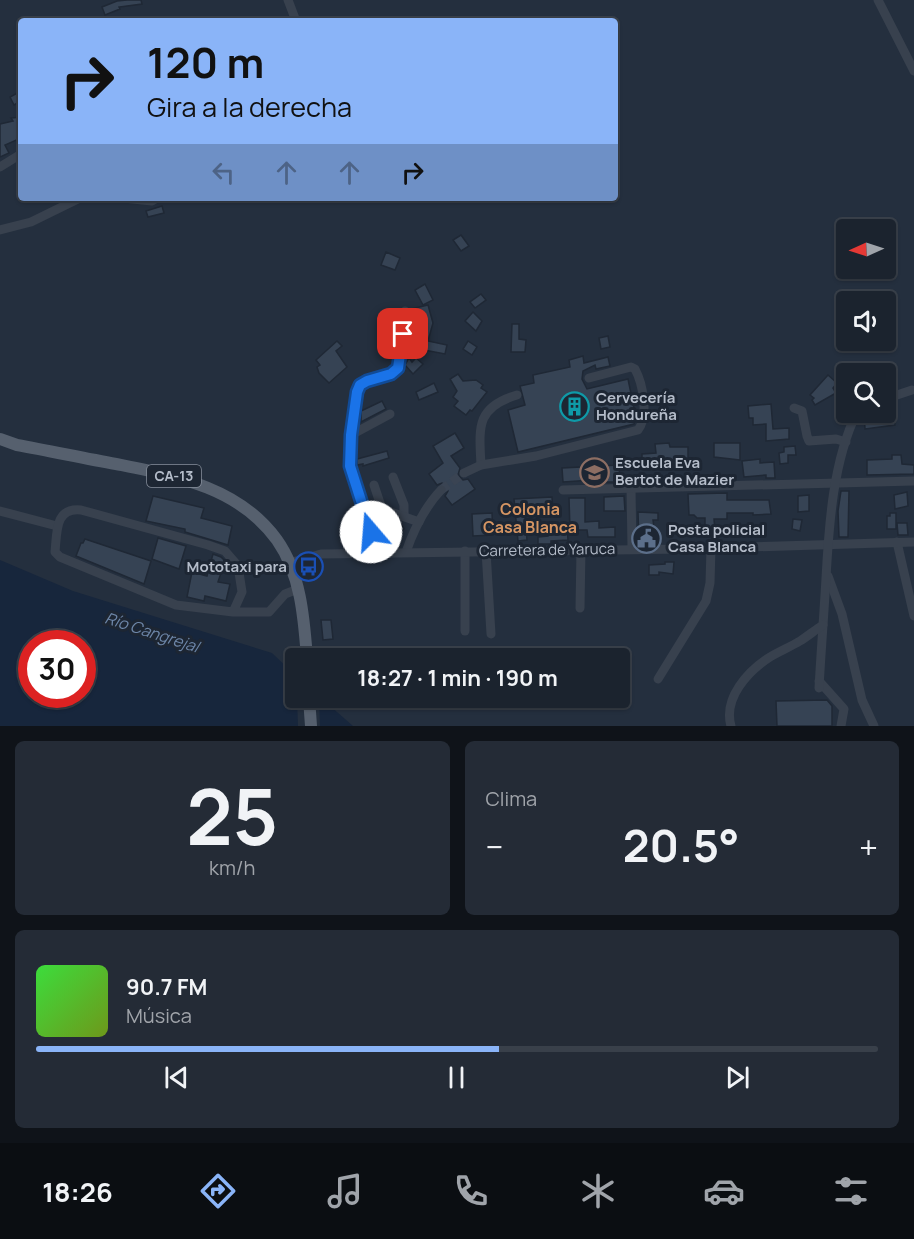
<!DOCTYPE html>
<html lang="es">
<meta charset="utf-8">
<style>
body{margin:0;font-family:Manrope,sans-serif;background:#242b36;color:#f1f3f6;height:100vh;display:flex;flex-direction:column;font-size:22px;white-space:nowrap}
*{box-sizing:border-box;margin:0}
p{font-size:20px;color:#a0a4aa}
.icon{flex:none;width:33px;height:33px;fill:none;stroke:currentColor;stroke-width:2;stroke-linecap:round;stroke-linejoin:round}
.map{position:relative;height:726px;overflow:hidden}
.details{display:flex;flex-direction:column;gap:15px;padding:15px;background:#0f1319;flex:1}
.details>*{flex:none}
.banner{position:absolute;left:18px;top:18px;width:600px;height:183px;border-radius:6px;box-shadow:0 2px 4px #0004,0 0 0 2px #39404a;background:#8ab4f8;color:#111;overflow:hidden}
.needle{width:39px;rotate:267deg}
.tools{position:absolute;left:836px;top:219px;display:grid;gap:12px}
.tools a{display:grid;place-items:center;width:60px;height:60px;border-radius:6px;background:#1b232e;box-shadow:0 2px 4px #0004,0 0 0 2px #39404a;font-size:30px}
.speed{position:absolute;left:18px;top:630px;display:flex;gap:12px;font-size:30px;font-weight:700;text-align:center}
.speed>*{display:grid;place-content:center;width:78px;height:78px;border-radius:50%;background:#1b232e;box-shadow:0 2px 4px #0004,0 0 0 2px #39404a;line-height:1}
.speed .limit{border:9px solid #d22;background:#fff;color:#111}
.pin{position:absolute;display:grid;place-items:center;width:51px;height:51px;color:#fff;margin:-26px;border-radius:12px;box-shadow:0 3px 9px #0006}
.me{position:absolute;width:66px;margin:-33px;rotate:342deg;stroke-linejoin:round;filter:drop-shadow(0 0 4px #0008)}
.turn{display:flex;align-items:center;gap:21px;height:126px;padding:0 30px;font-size:27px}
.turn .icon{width:78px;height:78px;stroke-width:2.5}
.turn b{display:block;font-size:42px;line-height:51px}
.lanes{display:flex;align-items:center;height:57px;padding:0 30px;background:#0003;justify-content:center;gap:30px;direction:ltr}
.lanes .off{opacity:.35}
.big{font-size:45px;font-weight:700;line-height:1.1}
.details .tile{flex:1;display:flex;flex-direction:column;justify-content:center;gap:9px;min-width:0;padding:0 21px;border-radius:9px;background:#242b36}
.details .dial{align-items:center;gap:0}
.dial b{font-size:78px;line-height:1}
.song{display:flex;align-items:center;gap:18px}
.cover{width:72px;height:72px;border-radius:9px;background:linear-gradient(135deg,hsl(120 70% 55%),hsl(80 70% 35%))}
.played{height:6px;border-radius:3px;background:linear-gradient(90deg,#8ab4f8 55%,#39404a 55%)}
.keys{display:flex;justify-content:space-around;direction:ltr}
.heat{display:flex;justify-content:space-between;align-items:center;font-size:33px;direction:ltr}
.details .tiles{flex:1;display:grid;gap:15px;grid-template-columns:1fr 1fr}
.tile:last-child{grid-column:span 2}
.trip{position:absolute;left:285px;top:648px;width:345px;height:60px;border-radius:6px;background:#1b232e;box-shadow:0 2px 4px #0004,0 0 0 2px #39404a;font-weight:700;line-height:60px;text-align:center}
.tabs{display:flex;height:96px;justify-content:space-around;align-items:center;background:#0b0e12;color:#a0a4aa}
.tabs .icon{width:42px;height:42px}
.tabs .selected{color:#8ab4f8}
.tabs b{font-size:27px;color:#f1f3f6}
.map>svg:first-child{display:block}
.water{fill:#17263c;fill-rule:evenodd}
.pier{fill:#242f3e}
.building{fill:#364354;stroke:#1f2835;stroke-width:1.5}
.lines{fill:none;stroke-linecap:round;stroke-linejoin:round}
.minor-tunnel{stroke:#3a4453;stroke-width:9;stroke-dasharray:9 4.5;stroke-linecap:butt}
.minor{stroke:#38414e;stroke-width:9}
.major{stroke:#56606e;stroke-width:12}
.route-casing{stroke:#114b97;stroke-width:15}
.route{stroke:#1a73e8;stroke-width:10}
.labels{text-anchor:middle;stroke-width:6;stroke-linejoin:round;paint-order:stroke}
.shield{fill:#1d2633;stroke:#878f9c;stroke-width:1.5}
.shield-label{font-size:14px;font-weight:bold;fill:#b4bcc9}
.poi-label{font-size:15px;font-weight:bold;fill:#b4bcc9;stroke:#1d2633;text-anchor:start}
.street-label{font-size:15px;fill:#b4bcc9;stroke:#1d2633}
.neighbourhood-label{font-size:16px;font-weight:bold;fill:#d59563;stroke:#1d2633}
.water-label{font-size:16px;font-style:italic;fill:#6d86a8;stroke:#1d2633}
</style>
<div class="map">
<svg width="914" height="726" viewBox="0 0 914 726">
<rect width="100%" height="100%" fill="#242f3e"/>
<!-- water -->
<path class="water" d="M0 560 73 591 272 653 295 675 296 698H321L353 726H0ZM32 644H82V694H32Z"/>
<!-- pier -->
<path class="pier" d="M297 698H319L320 726H298Z"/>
<!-- building -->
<g class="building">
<path d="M127 0H141L142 4 119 7 120 9 105 15 102 7 117 1Z"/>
<path d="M21 91V101L14 105 10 97Z"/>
<path d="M21 117V138L5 145 9 153 0 157V124L13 121 11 118Z"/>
<path d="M162 206 164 213 148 217 146 211Z"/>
<path d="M461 235 469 246 461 251 453 240Z"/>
<path d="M386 252 400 258 395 270 381 265Z"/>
<path d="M425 284 433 300 423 305 415 290Z"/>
<path d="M481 294 486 300 475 308 470 302Z"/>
<path d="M428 305 433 323 428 341 447 345 445 354 424 350 425 349 414 345 416 340 409 337 410 328 416 331 411 309Z"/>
<path d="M473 312 482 321 476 331 465 321Z"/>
<path d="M512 324H519V339L526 340 525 352H511Z"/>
<path d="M608 336 610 347 601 349 599 338Z"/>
<path d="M337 341 342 346 336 351 347 367 329 383 319 373 317 367 320 365 316 360Z"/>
<path d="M468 341 477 347 472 355 463 349Z"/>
<path d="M583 356 584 363 608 357 610 366 596 369 595 365 583 371 582 379 587 389 628 379 636 418 634 424 518 452 508 410 525 405 520 386 534 383 533 375 570 367 569 360Z"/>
<path d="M409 358 412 362 416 358 423 364 413 374 405 365Z"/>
<path d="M458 374 463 381 476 380 483 385 481 388 487 392 472 411 470 410 466 415 454 406 458 401 453 397 457 391 450 379Z"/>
<path d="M828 375 837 383 833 388 836 393 815 405 812 400 814 398 810 395Z"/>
<path d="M434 383 438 392 419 400 416 392Z"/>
<path d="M382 401 386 409 361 422V411Z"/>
<path d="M771 404 773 429 789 428V439L766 441V424L753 425V418H749L748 406Z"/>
<path d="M885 406H892L895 425 865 429 864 412H885Z"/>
<path d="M455 433 464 448 451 456 460 468 458 475 463 480 468 479 475 489 452 505 445 496 448 491 446 485 442 483 437 485 429 474 443 463 433 446Z"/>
<path d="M669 443 670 447H688V466H675V464L657 466V462L642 463V454L656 453 655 444Z"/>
<path d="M714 443H740V460L714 457Z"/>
<path d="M795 446 796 455H788V463L780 464 779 453 784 452V447Z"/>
<path d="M387 451 389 458 363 466V464L357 465V459Z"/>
<path d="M892 455H901L902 464 914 465V474L867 475V460L892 459Z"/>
<path d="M760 459V463L774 462 775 478H766V475L744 477 742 461Z"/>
<path d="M619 465 620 482H606V479L563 482 562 468Z"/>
<path d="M841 491H849L848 537H839L838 511Z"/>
<path d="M907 492 908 506 895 509 894 495Z"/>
<path d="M727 493V500H769L771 514 753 515V513H727V519H714L715 531H705V518H697L694 515H689L688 494Z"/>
<path d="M809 495V511L798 512V496Z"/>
<path d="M153 496 204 508 201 518 232 526 228 545 185 532V529L146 521Z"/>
<path d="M624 496 625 511H604V497Z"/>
<path d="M552 497 553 513 525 515 527 540 518 541 514 499Z"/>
<path d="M569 498H585V522L599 521V528L615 527V537H588L587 530H570Z"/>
<path d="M638 512 658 513V520H653L656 543H639Z"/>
<path d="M492 513 493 535 473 536 472 514Z"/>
<path d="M890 513H896V529H887V516H890Z"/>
<path d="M793 519 802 520 800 531 792 529Z"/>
<path d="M396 521 401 523 404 529 382 540 378 531Z"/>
<path d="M550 522H558V526L567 525 568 540 551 541V544H538V537L548 536V533H551Z"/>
<path d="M897 523H907L908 535H898Z"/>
<path d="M158 538 186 546 179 569 152 559Z"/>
<path d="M85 539 151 561 144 584 76 556 81 543H83Z"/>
<path d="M213 554 221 557 225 561 218 582 230 584 226 601 205 596 204 601 187 597 192 572 207 576Z"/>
<path d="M665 562H674L673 574 659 572V575H649V565L665 564Z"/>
<path d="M321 620H331L333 639 323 640Z"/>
<path d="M827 700 832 706V726H777L776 701Z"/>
</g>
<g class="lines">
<!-- minor-tunnel -->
<path class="minor-tunnel" d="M441 490 464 473"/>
<!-- minor -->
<g class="minor">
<path d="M288 0 296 21"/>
<path d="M878 0 914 71"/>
<path d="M0 167 21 154"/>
<path d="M123 198 152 201 157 198"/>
<path d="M0 230 31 222 80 198"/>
<path d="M885 399 912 390"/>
<path d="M794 408 802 411 807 436 809 441 836 439 846 442"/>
<path d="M351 435 390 414"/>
<path d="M481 465C479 427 476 407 517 395"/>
<path d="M464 473 481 465 536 456 638 430C649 416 643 384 635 369L631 367 589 378"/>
<path d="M393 477 404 505V516"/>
<path d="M374 485 382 509 419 522"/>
<path d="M631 489 632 548"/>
<path d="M563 490 914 481"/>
<path d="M0 511 57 526"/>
<path d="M897 542 914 616"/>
<path d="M465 551V631"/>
<path d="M486 551 491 634"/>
<path d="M406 552C414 529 424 508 441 490"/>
<path d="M378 553 350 466 351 435 358 388C369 376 388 380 398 368L405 311"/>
<path d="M289 563 321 554 684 549 914 542"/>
<path d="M828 576 842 614 862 700 874 726"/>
<path d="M580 608 581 549"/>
<path d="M233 612 242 592 238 566 225 551 208 545 81 510C55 507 57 532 55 552L60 557 176 605 233 612H269L285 594 298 589"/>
<path d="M658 679 706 601 710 583 711 548"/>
<path d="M819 681 844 709 841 726"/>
<path d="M819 688C821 651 824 614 826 578 829 524 833 461 857 412"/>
<path d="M731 726C723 698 748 671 770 657 780 651 790 647 800 641 808 636 815 630 823 625"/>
</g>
<!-- major -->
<g class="major">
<path d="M0 439 17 445C50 451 83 458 116 464 176 476 239 487 277 540 301 574 304 619 307 658"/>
<path d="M309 698 311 726"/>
</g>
</g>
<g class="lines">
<defs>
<path id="route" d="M371 532 350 466 351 435 357 392 360 385 367 381 391 374 398 368 403 334"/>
</defs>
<!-- route casing -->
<use href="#route" class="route-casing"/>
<!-- route -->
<use href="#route" class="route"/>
</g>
<!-- icons -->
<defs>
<symbol id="building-ring" viewBox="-11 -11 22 22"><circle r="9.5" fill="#1d2633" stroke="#0f9aa8" stroke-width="1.5"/><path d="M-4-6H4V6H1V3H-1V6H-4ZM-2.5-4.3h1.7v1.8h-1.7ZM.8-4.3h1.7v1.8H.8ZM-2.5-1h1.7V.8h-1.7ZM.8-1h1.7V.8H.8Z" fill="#0f9aa8"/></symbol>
<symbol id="school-ring" viewBox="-11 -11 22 22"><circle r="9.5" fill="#1d2633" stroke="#8d6e63" stroke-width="1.5"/><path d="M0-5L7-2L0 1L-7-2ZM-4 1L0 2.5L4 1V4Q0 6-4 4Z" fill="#8d6e63"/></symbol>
<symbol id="civic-ring" viewBox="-11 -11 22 22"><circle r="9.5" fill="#1d2633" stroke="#5c6f8a" stroke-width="1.5"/><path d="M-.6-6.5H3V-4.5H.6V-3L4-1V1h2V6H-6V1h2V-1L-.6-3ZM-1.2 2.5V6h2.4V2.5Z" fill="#5c6f8a"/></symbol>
<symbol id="bus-ring" viewBox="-11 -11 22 22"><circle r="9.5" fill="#1d2633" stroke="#1a4fb4" stroke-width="1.5"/><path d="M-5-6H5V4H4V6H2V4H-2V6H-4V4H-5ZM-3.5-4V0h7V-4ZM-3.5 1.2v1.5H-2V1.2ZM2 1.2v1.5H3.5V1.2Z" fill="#1a4fb4"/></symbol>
</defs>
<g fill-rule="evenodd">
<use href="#building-ring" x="558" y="390" width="33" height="33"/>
<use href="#school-ring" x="578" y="456" width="33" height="33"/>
<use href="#civic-ring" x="630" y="522" width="33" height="33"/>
<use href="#bus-ring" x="292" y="550" width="33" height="33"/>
</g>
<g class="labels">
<!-- shield labels -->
<rect class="shield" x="147" y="465" width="54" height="22" rx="4.5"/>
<g class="shield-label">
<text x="174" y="481">CA-13</text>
</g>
<!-- poi labels -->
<g class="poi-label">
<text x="596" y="403">Cervecería<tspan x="596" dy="17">Hondureña</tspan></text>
<text x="615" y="468">Escuela Eva<tspan x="615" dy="17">Bertot de Mazier</tspan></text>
<text x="668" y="535">Posta policial<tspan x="668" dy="17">Casa Blanca</tspan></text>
<text x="287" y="572" text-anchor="end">Mototaxi para</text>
</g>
<!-- street labels -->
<g class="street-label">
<text transform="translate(547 550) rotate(-1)" y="5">Carretera de Yaruca</text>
</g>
<!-- neighbourhood labels -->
<g class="neighbourhood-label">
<text x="530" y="515">Colonia<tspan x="530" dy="18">Casa Blanca</tspan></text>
</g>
<!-- water labels -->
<g class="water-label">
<text transform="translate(152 632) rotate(18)" y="6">Río Cangrejal</text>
</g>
</g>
</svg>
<div class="tools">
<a><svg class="needle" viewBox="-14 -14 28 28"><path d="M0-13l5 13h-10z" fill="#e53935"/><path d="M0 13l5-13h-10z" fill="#a0a4aa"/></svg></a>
<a><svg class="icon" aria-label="sound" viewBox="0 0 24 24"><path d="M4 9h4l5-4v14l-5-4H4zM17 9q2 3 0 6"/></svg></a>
<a><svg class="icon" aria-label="search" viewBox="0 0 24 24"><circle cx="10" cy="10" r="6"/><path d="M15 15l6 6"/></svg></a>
</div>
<div class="speed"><div class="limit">30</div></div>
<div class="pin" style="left:403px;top:334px;background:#d93025"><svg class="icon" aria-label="arrive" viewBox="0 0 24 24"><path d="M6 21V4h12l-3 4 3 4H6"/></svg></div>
<svg class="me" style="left:371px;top:532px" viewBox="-20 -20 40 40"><circle r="19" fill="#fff"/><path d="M0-13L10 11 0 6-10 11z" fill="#1a73e8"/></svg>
<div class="trip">18:27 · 1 min · 190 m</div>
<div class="banner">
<div class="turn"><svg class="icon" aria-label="right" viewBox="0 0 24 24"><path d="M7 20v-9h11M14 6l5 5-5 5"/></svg><div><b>120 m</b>Gira a la derecha</div></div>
<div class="lanes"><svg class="icon off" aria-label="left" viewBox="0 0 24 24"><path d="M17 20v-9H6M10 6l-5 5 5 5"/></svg><svg class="icon off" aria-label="ahead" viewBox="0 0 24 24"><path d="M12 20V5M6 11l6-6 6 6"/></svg><svg class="icon off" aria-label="ahead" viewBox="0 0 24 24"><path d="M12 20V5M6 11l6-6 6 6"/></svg><svg class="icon" aria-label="right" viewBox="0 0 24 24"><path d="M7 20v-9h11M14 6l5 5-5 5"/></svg></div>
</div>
</div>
<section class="details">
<div class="tiles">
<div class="tile dial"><b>25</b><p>km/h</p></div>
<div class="tile"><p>Clima</p>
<div class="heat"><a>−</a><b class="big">20.5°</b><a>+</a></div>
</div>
<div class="tile">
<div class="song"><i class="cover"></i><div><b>90.7 FM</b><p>Música</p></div></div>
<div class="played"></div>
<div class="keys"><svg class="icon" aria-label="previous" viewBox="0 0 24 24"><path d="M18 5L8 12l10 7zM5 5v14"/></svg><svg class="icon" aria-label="pause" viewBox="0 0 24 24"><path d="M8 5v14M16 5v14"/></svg><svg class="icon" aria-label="next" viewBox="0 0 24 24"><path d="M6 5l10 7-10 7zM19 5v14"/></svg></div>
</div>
</div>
</section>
<nav class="tabs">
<b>18:26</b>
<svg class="icon selected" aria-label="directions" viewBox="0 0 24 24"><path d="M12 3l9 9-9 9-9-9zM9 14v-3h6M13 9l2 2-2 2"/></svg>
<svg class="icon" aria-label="music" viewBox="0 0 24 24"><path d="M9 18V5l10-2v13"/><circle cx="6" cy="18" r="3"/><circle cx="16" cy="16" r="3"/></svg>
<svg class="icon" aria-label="phone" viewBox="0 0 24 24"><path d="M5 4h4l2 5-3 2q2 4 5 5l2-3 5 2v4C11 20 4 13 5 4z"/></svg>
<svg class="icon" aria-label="climate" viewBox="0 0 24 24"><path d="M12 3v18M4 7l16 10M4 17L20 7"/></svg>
<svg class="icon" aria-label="car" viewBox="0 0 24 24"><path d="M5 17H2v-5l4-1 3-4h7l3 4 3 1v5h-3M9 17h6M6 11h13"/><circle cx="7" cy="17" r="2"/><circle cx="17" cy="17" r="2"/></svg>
<svg class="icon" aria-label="filters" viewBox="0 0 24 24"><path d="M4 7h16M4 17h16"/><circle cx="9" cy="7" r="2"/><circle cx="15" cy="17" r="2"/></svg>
</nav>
